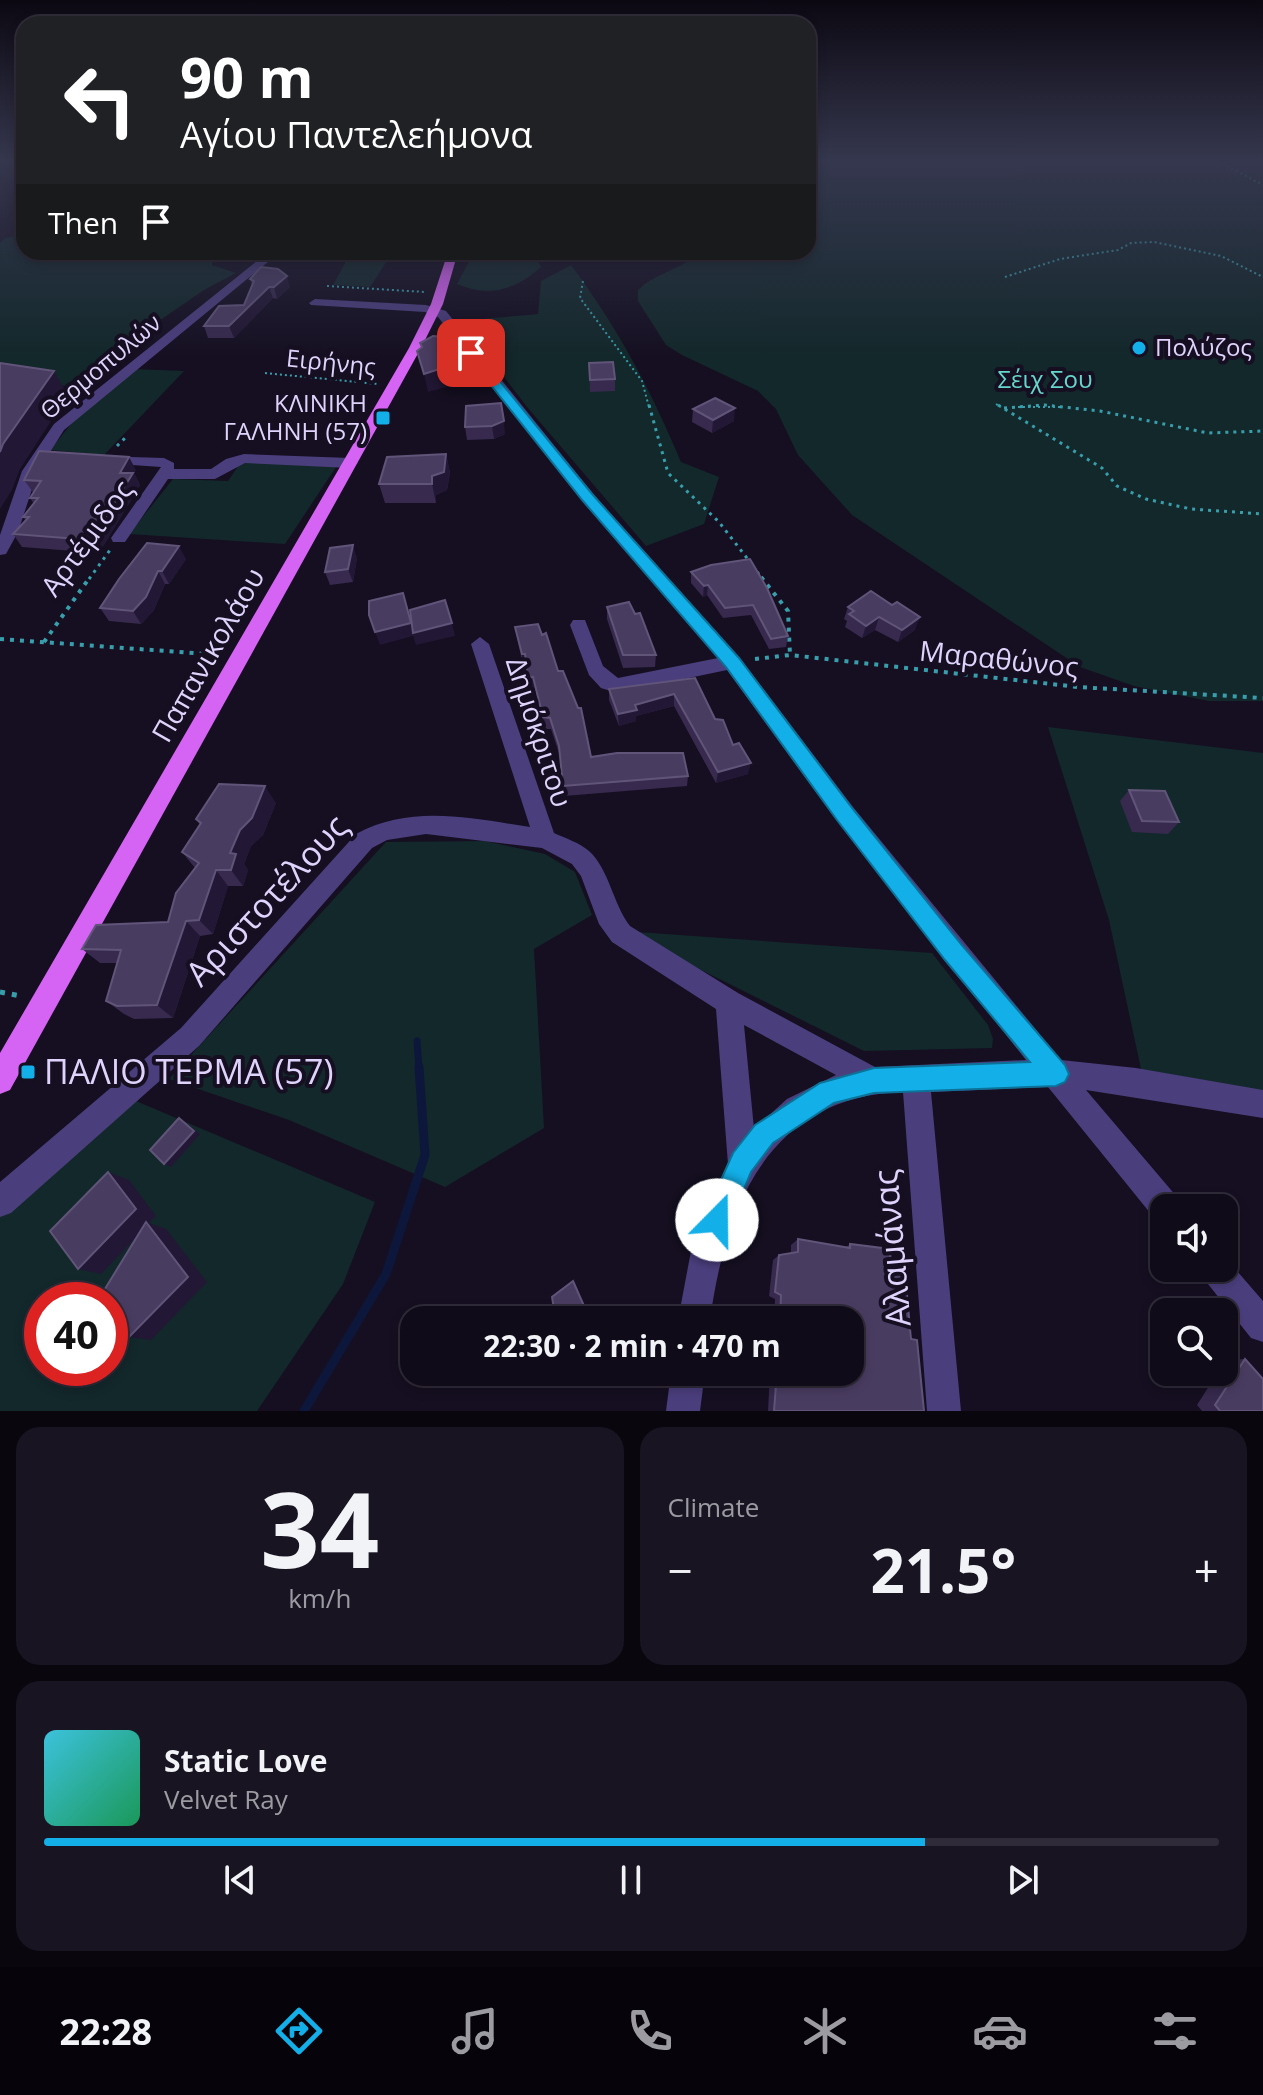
<!DOCTYPE html>
<meta charset="utf-8">
<style>
body{margin:0;font-family:"Open Sans",sans-serif;background:#191422;color:#f1f3f6;height:100vh;display:flex;flex-direction:column;font-size:30px;white-space:nowrap}
*{box-sizing:border-box;margin:0}
p{font-size:26px;color:#9c9ba2}
.icon{flex:none;width:44px;height:44px;fill:none;stroke:currentColor;stroke-width:2;stroke-linecap:round;stroke-linejoin:round}
.map{position:relative;height:1411px;overflow:hidden}
.panel{display:flex;flex-direction:column;gap:16px;padding:16px;background:#09060e;flex:1}
.panel>*{flex:none}
.guide{position:absolute;left:16px;top:16px;width:800px;height:244px;border-radius:24px;box-shadow:0 4px 12px #0003,0 0 0 2px #302b38;background:#202124;color:#fff;overflow:hidden}
.controls{position:absolute;left:1150px;top:1194px;display:grid;gap:16px}
.controls a{display:grid;place-items:center;width:88px;height:88px;border-radius:16px;background:#100b19;box-shadow:0 4px 12px #0003,0 0 0 2px #302b38;font-size:40px}
.speed{position:absolute;left:24px;top:1282px;display:flex;gap:16px;font-size:40px;font-weight:700;text-align:center}
.speed>*{display:grid;place-content:center;width:104px;height:104px;border-radius:50%;background:#100b19;box-shadow:0 4px 12px #0003,0 0 0 2px #302b38;line-height:1}
.speed .limit{border:12px solid #d22;background:#fff;color:#111}
.pin{position:absolute;display:grid;place-items:center;width:68px;height:68px;color:#fff;margin:-34px;border-radius:16px;box-shadow:0 4px 12px #0006}
.me{position:absolute;width:88px;margin:-44px;rotate:22deg;stroke-linejoin:round;filter:drop-shadow(0 0 6px #0008)}
.turn{display:flex;align-items:center;gap:28px;height:168px;padding:0 32px;font-size:36px}
.turn .icon{width:104px;height:104px;stroke-width:2.5}
.turn b{display:block;font-size:56px;line-height:68px}
.then{display:flex;align-items:center;height:76px;padding:0 32px;background:#0003;gap:16px;font-size:30px}
.big{font-size:60px;font-weight:700;line-height:1.1}
.panel .card{flex:1;display:flex;flex-direction:column;justify-content:center;gap:12px;min-width:0;padding:0 28px;border-radius:24px;background:#191422}
.panel .dial{align-items:center;gap:0}
.dial b{font-size:104px;line-height:1}
.song{display:flex;align-items:center;gap:24px}
.cover{width:96px;height:96px;border-radius:12px;background:linear-gradient(135deg,hsl(190 70% 55%),hsl(150 70% 35%))}
.played{height:8px;border-radius:4px;background:linear-gradient(90deg,#12afe8 75%,#302b38 75%)}
.keys{display:flex;justify-content:space-around;direction:ltr}
.heat{display:flex;justify-content:space-between;align-items:center;font-size:44px;direction:ltr}
.panel .tiles{flex:1;display:grid;gap:16px;grid-template-columns:1fr 1fr}
.card:last-child{grid-column:span 2}
.trip{position:absolute;left:400px;top:1306px;width:464px;height:80px;border-radius:24px;background:#100b19;box-shadow:0 4px 12px #0003,0 0 0 2px #302b38;font-weight:700;line-height:80px;text-align:center}
.dock{display:flex;height:128px;justify-content:space-around;align-items:center;background:#06040a;color:#9c9ba2}
.dock .icon{width:56px;height:56px}
.dock .selected{color:#12afe8}
.dock b{font-size:36px;color:#f1f3f6}
.map>svg:first-child{display:block}
.green{fill:#13282b;fill-rule:evenodd}
.lines{fill:none;stroke-linecap:round;stroke-linejoin:round}
.stream-far1{stroke:#0d173c;stroke-width:7}
.stream{stroke:#0d173c;stroke-width:9}
.path-far3{stroke:#389eab;stroke-width:2;stroke-dasharray:2 3;stroke-linecap:butt}
.path-far2{stroke:#389eab;stroke-width:3;stroke-dasharray:3 5;stroke-linecap:butt}
.path-far1{stroke:#389eab;stroke-width:4;stroke-dasharray:4 6;stroke-linecap:butt}
.path{stroke:#389eab;stroke-width:5;stroke-dasharray:5 7;stroke-linecap:butt}
.minor{fill:#4b3e7d;fill-rule:evenodd}
.major{fill:#d563f3;fill-rule:evenodd}
.wall{fill:#372a4e}
.shaded-wall{fill:#221734}
.building{fill:#493c61;stroke:#605479;stroke-width:2}
.route{fill:#12afe8;stroke:#0c7297;stroke-width:2}
.poi-dot{fill:#12afe8;stroke:#150f21;stroke-width:3}
.labels{text-anchor:middle;stroke-width:8;stroke-linejoin:round;paint-order:stroke}
.far-poi-label{font-size:24px;fill:#dfd3fc;stroke:#150f21;text-anchor:start}
.far-street-label{font-size:24px;fill:#dfd3fc;stroke:#150f21}
.far-park-label{font-size:24px;fill:#65d6cc;stroke:#150f21}
.street-label{font-size:28px;fill:#dfd3fc;stroke:#150f21}
.near-street-label{font-size:34px;fill:#dfd3fc;stroke:#150f21}
.near-poi-label{font-size:34px;fill:#dfd3fc;stroke:#150f21;text-anchor:start}
</style>
<div class="map">
<svg width="1263" height="1411" viewBox="0 0 1263 1411">
<rect width="100%" height="100%" fill="#150f21"/>
<!-- green -->
<g class="green">
<path d="M808 159H1263V701H1209L1134 686 1080 667 852 515 798 455 776 409 758 391 682 355 666 345 638 301V290C653 275 676 270 693 258L694 252H808Z"/>
<path d="M24 234V252H214L212 265 236 273 204 290 64 386 0 381V243L5 238Z"/>
<path d="M277 252H445L441 262 387 261 370 287 333 285 346 261H265Z"/>
<path d="M474 252H534L541 267C515 290 489 298 457 284Z"/>
<path d="M571 265C618 328 651 390 681 462L719 477 704 524 646 546 527 407 461 321 538 314 541 281Z"/>
<path d="M132 369 184 371 104 455 50 450 81 412Z"/>
<path d="M241 462 336 467 285 544 129 534 173 479 228 481Z"/>
<path d="M1048 727 1263 753V1098L1144 1083 1109 920Z"/>
<path d="M485 841 545 854 575 872 592 915 534 949 544 1128 445 1187 289 1120 169 1079 386 842Z"/>
<path d="M623 931 932 953 988 1025 993 1039 992 1048 864 1051Z"/>
<path d="M136 1101 375 1202 343 1284 257 1411H0V1214ZM42 1300H110V1368H42Z"/>
</g>
<g class="lines">
<!-- stream-far1 -->
<path class="stream-far1" d="M417 1041 419 1069"/>
<!-- stream -->
<path class="stream" d="M304 1411 386 1274 425 1155 419 1067"/>
<!-- path-far3 -->
<g class="path-far3">
<path d="M1214 159 1263 185"/>
<path d="M1005 277 1060 259 1118 250 1131 243 1154 242 1221 256 1263 277"/>
<path d="M583 281 580 298 642 381 649 407"/>
<path d="M327 286 425 292"/>
<path d="M265 373 378 384"/>
<path d="M996 404 1001 407"/>
<path d="M1018 407H1062"/>
</g>
<!-- path-far2 -->
<g class="path-far2">
<path d="M649 405 668 473 719 522 750 562"/>
<path d="M998 405 1102 468 1117 486 1146 499 1191 509 1263 514"/>
<path d="M1004 408 1044 405 1100 411 1208 433 1263 431"/>
<path d="M117 446 125 438"/>
<path d="M757 572 763 579"/>
<path d="M89 579 110 550"/>
</g>
<!-- path-far1 -->
<g class="path-far1">
<path d="M761 577 788 611 790 655"/>
<path d="M0 639 221 655"/>
<path d="M44 642 90 577"/>
<path d="M755 659 790 655 1078 687 1263 698"/>
</g>
<!-- path -->
<path class="path" d="M0 992 21 996"/>
<!-- minor -->
<g class="minor">
<path d="M268 252H280L64 430 38 471 18 532 6 554 0 555V535L22 471 54 424Z"/>
<path d="M315 299 426 305 446 311 594 495 739 657 853 807 1061 1060 1136 1068 1263 1090V1118L1086 1090 1177 1197 1181 1208H1164V1222L1155 1219 1048 1087 931 1092 961 1411H927L903 1092C769 1096 726 1204 710 1320H678L691 1251 706 1207 728 1164 716 1009 612 942 599 924 581 876 572 864 542 848 426 834 387 840 372 848 199 1046 11 1213 0 1217V1182L181 1028 356 834C411 804 470 818 530 827L471 644 480 637 489 644 554 833C565 838 580 843 589 851 609 869 613 904 630 926L738 993 875 1067 1026 1060 837 821 727 670 617 693 601 688 589 675 570 625 573 620H585L603 666 618 678 718 658 582 501 438 317 425 312 311 305 309 303ZM744 1025 836 1075 787 1099 754 1129Z"/>
<path d="M244 454 350 458 358 463 350 468 245 463 215 479H168L125 542H113L111 538 161 467 103 463 98 462V456L164 458 174 463V469H211L226 459Z"/>
<path d="M1224 1256 1263 1301V1342L1251 1338 1204 1279 1199 1268H1224Z"/>
<path d="M671 1372H705L700 1411H666Z"/>
</g>
<!-- major -->
<path class="major" d="M448 252H458L443 304 421 348 10 1090 0 1094V1053L409 348 431 304Z"/>
</g>
<!-- wall -->
<g class="wall">
<path d="M654 252H677L675 261 654 260Z"/>
<path d="M250 279 290 287 277 299 273 298 234 338H208L204 326 244 305 252 285Z"/>
<path d="M589 363 615 379V391L590 392Z"/>
<path d="M466 406 505 434 494 439 467 440 465 427Z"/>
<path d="M693 409 734 421 712 433 692 422Z"/>
<path d="M446 454 450 473 447 490 436 495V503H385L379 484Z"/>
<path d="M136 470 134 473 140 485 99 553 22 547 13 534 26 521 23 517 34 504 30 498 33 492 24 480Z"/>
<path d="M357 558 353 582 330 585 325 572Z"/>
<path d="M186 559 169 584H165L154 610 141 624 109 621 100 608 119 579Z"/>
<path d="M711 565 788 636 786 647 769 649 751 615 723 618 707 595 703 597 691 583V572Z"/>
<path d="M607 607 656 655 655 667 623 668 607 619Z"/>
<path d="M848 607 915 630 898 642 875 630 862 638 845 627 847 621 844 619Z"/>
<path d="M515 627 542 635 558 671 591 757 688 776 687 786 564 796 560 756 551 729H545L535 688 529 689 526 665 523 666Z"/>
<path d="M695 678 715 719 748 774 716 783 674 706 636 716V721L619 726 609 700V689Z"/>
<path d="M1129 790 1179 822 1168 834 1132 832 1120 801Z"/>
<path d="M276 803 263 835 251 846 244 864 248 870 243 886H228L213 934 200 936 173 1018 134 1019 124 1014 106 1001 117 963H100L82 949 168 922 195 868 182 852 200 825 196 819Z"/>
<path d="M798 1239 846 1247 850 1244 891 1269 911 1339 924 1411H768L770 1372H850V1320H774L775 1299 769 1296 773 1260 779 1255 791 1253V1245Z"/>
<path d="M1245 1359 1263 1411H1202L1197 1405 1218 1372H1224V1363L1226 1360Z"/>
</g>
<!-- shaded-wall -->
<g class="shaded-wall">
<path d="M287 276 290 287 277 299 274 287Z"/>
<path d="M269 287 273 298 234 338 229 326Z"/>
<path d="M452 353 455 371 453 385 428 392 424 374Z"/>
<path d="M54 371 68 395 20 469 12 490 0 509V452L3 444Z"/>
<path d="M735 408 734 421 712 433 713 420Z"/>
<path d="M504 421 505 434 494 439 492 426Z"/>
<path d="M446 454 450 473 447 490 436 495V503L432 484V476Z"/>
<path d="M129 457 136 470 134 473 140 485 99 553 91 540Z"/>
<path d="M353 545 357 558 353 582 348 569Z"/>
<path d="M179 546 186 559 169 584 162 571Z"/>
<path d="M158 571 165 584 154 610 141 624 133 611Z"/>
<path d="M708 585 707 595 703 597 704 586Z"/>
<path d="M403 593 414 632 452 623 455 636 416 645 413 636 380 645 375 632Z"/>
<path d="M879 617 875 630 862 638 866 626Z"/>
<path d="M920 617 915 630 898 642 902 630Z"/>
<path d="M522 654H525L526 665 523 666Z"/>
<path d="M533 677 535 688 529 689 528 678Z"/>
<path d="M674 694V706L636 716V721L619 726 618 714 635 705Z"/>
<path d="M751 763 748 774 716 783 718 772Z"/>
<path d="M265 786 276 803 263 835 251 846 244 864 248 870 243 886 231 870 230 853 240 830Z"/>
<path d="M216 870 228 886 213 934 199 920Z"/>
<path d="M186 921 200 936 173 1018 157 1005Z"/>
<path d="M179 1118 200 1134 171 1167 164 1164Z"/>
<path d="M108 1172 129 1180 156 1216 149 1223 166 1229 207 1282 151 1340 129 1337 148 1225 101 1274 78 1269Z"/>
</g>
<!-- building -->
<g class="building">
<path d="M261 267 278 269 287 276 274 287H269L229 326H204L219 306 244 305 254 281 250 279Z"/>
<path d="M433 336 444 337 452 353 449 366 424 374 417 351 422 347 420 343Z"/>
<path d="M613 362 615 379 590 380 589 363Z"/>
<path d="M0 363 54 371 3 444 0 452Z"/>
<path d="M715 398 735 408 713 420 693 409Z"/>
<path d="M501 403 504 421 492 426 465 427 466 406Z"/>
<path d="M39 451 129 457 120 473H133L91 540 13 534 29 517H23L38 498H30L41 481 24 480Z"/>
<path d="M446 454 444 472 432 476V484H379L387 457Z"/>
<path d="M147 543 179 546 162 571H158L146 597 133 611 100 608 119 579Z"/>
<path d="M353 545 348 569 325 572 330 548Z"/>
<path d="M750 559 767 588 788 636 771 639 753 605 725 608 708 585 704 586 691 572 711 565Z"/>
<path d="M871 591 892 605 897 602 920 617 902 630 879 617 866 626 849 614 854 611 848 607Z"/>
<path d="M403 593 411 623 375 632 369 615V601Z"/>
<path d="M445 600 452 623 413 633 410 610Z"/>
<path d="M629 602 635 614 640 613 656 655H623L607 607Z"/>
<path d="M538 624 542 635 546 633 558 671H563L578 708H581L591 757 617 753H683L688 776 563 786 559 746 550 718 543 717 533 677 528 678 525 654H522L515 627Z"/>
<path d="M695 678 715 719 723 720 733 745 739 743 751 763 718 772 674 694 635 705 637 710 618 714 609 689Z"/>
<path d="M219 784 265 786 252 818 240 830 230 853 236 854 231 870H216L199 920 186 921 157 1005 117 1006 106 1001 121 950 82 949 96 925 168 922 176 893 199 863 182 852 201 823 196 819Z"/>
<path d="M1129 790 1165 791 1179 822 1142 821Z"/>
<path d="M179 1118 194 1131 164 1164 150 1150Z"/>
<path d="M108 1172 136 1209 78 1269 50 1231Z"/>
<path d="M146 1222 188 1277 129 1337 110 1311V1300H102L100 1297Z"/>
<path d="M798 1239 850 1248V1244L890 1249 891 1269 905 1274 911 1339 917 1340 924 1411H774L777 1372H850V1320H780L781 1295 775 1292 779 1255 798 1252Z"/>
<path d="M573 1281 588 1315 585 1320H545L554 1309 552 1297Z"/>
<path d="M1245 1359 1263 1379V1411H1220L1215 1405Z"/>
<path d="M514 1372H581L566 1386 554 1379H519Z"/>
</g>
<!-- sky -->
<linearGradient id="sky" x2="0" y2="1"><stop stop-color="#0c0812"/><stop offset="0.45" stop-color="#35374e"/><stop offset="1" stop-color="#35374e" stop-opacity="0"/></linearGradient>
<rect width="1263" height="357" fill="url(#sky)"/>
<!-- route -->
<path class="route" d="M467 351H475L593 495 739 658 852 808 961 944 1065 1065 1069 1074 1065 1082 1056 1086 874 1093 834 1103 773 1143 751 1172 727 1230 717 1234 707 1230 703 1220 733 1153 755 1125 820 1083 874 1068 1030 1062 945 960 837 820 726 667 583 501 467 355Z"/>
<!-- markers -->
<g class="poi-dot">
<circle cx="1139" cy="348" r="8"/>
<rect x="375" y="410" width="16" height="16" rx="4"/>
<rect x="20" y="1064" width="16" height="16" rx="4"/>
</g>
<g class="labels">
<!-- far-poi labels -->
<g class="far-poi-label">
<text x="1155" y="356">Πολύζος</text>
<text x="367" y="412" text-anchor="end">ΚΛΙΝΙΚΗ<tspan x="367" dy="28">ΓΑΛΗΝΗ (57)</tspan></text>
</g>
<!-- far-street labels -->
<g class="far-street-label">
<text transform="translate(331 363) rotate(6)" y="8">Ειρήνης</text>
<text transform="translate(101 367) rotate(-40)" y="8">Θερμοπυλών</text>
</g>
<!-- far-park labels -->
<g class="far-park-label">
<text x="1045" y="388">Σέιχ Σου</text>
</g>
<!-- street labels -->
<g class="street-label">
<text transform="translate(87 538) rotate(-54)" y="10">Αρτέμιδος</text>
<text transform="translate(208 655) rotate(-60)" y="10">Παπανικολάου</text>
<text transform="translate(999 659) rotate(6)" y="10">Μαραθώνος</text>
<text transform="translate(539 732) rotate(72)" y="10">Δημόκριτου</text>
</g>
<!-- near-street labels -->
<g class="near-street-label">
<text transform="translate(267 900) rotate(-47)" y="12">Αριστοτέλους</text>
<text transform="translate(892 1248) rotate(-95)" y="12">Αλαμάνας</text>
</g>
<!-- near-poi labels -->
<g class="near-poi-label">
<text x="44" y="1084">ΠΑΛΙΟ ΤΕΡΜΑ (57)</text>
</g>
</g>
</svg>
<div class="controls">
<a><svg class="icon" aria-label="sound" viewBox="0 0 24 24"><path d="M4 9h4l5-4v14l-5-4H4zM17 9q2 3 0 6"/></svg></a>
<a><svg class="icon" aria-label="search" viewBox="0 0 24 24"><circle cx="10" cy="10" r="6"/><path d="M15 15l6 6"/></svg></a>
</div>
<div class="speed"><div class="limit">40</div></div>
<div class="pin" style="left:471px;top:353px;background:#d93025"><svg class="icon" aria-label="arrive" viewBox="0 0 24 24"><path d="M6 21V4h12l-3 4 3 4H6"/></svg></div>
<svg class="me" style="left:717px;top:1220px" viewBox="-20 -20 40 40"><circle r="19" fill="#fff"/><path d="M0-13L10 11 0 6-10 11z" fill="#12afe8"/></svg>
<div class="trip">22:30 · 2 min · 470 m</div>
<div class="guide">
<div class="turn"><svg class="icon" aria-label="left" viewBox="0 0 24 24"><path d="M17 20v-9H6M10 6l-5 5 5 5"/></svg><div><b>90 m</b>Αγίου Παντελεήμονα</div></div>
<div class="then">Then<svg class="icon" aria-label="arrive" viewBox="0 0 24 24"><path d="M6 21V4h12l-3 4 3 4H6"/></svg></div>
</div>
</div>
<section class="panel">
<div class="tiles">
<div class="card dial"><b>34</b><p>km/h</p></div>
<div class="card"><p>Climate</p>
<div class="heat"><a>−</a><b class="big">21.5°</b><a>+</a></div>
</div>
<div class="card">
<div class="song"><i class="cover"></i><div><b>Static Love</b><p>Velvet Ray</p></div></div>
<div class="played"></div>
<div class="keys"><svg class="icon" aria-label="previous" viewBox="0 0 24 24"><path d="M18 5L8 12l10 7zM5 5v14"/></svg><svg class="icon" aria-label="pause" viewBox="0 0 24 24"><path d="M8 5v14M16 5v14"/></svg><svg class="icon" aria-label="next" viewBox="0 0 24 24"><path d="M6 5l10 7-10 7zM19 5v14"/></svg></div>
</div>
</div>
</section>
<nav class="dock">
<b>22:28</b>
<svg class="icon selected" aria-label="directions" viewBox="0 0 24 24"><path d="M12 3l9 9-9 9-9-9zM9 14v-3h6M13 9l2 2-2 2"/></svg>
<svg class="icon" aria-label="music" viewBox="0 0 24 24"><path d="M9 18V5l10-2v13"/><circle cx="6" cy="18" r="3"/><circle cx="16" cy="16" r="3"/></svg>
<svg class="icon" aria-label="phone" viewBox="0 0 24 24"><path d="M5 4h4l2 5-3 2q2 4 5 5l2-3 5 2v4C11 20 4 13 5 4z"/></svg>
<svg class="icon" aria-label="climate" viewBox="0 0 24 24"><path d="M12 3v18M4 7l16 10M4 17L20 7"/></svg>
<svg class="icon" aria-label="car" viewBox="0 0 24 24"><path d="M5 17H2v-5l4-1 3-4h7l3 4 3 1v5h-3M9 17h6M6 11h13"/><circle cx="7" cy="17" r="2"/><circle cx="17" cy="17" r="2"/></svg>
<svg class="icon" aria-label="filters" viewBox="0 0 24 24"><path d="M4 7h16M4 17h16"/><circle cx="9" cy="7" r="2"/><circle cx="15" cy="17" r="2"/></svg>
</nav>
